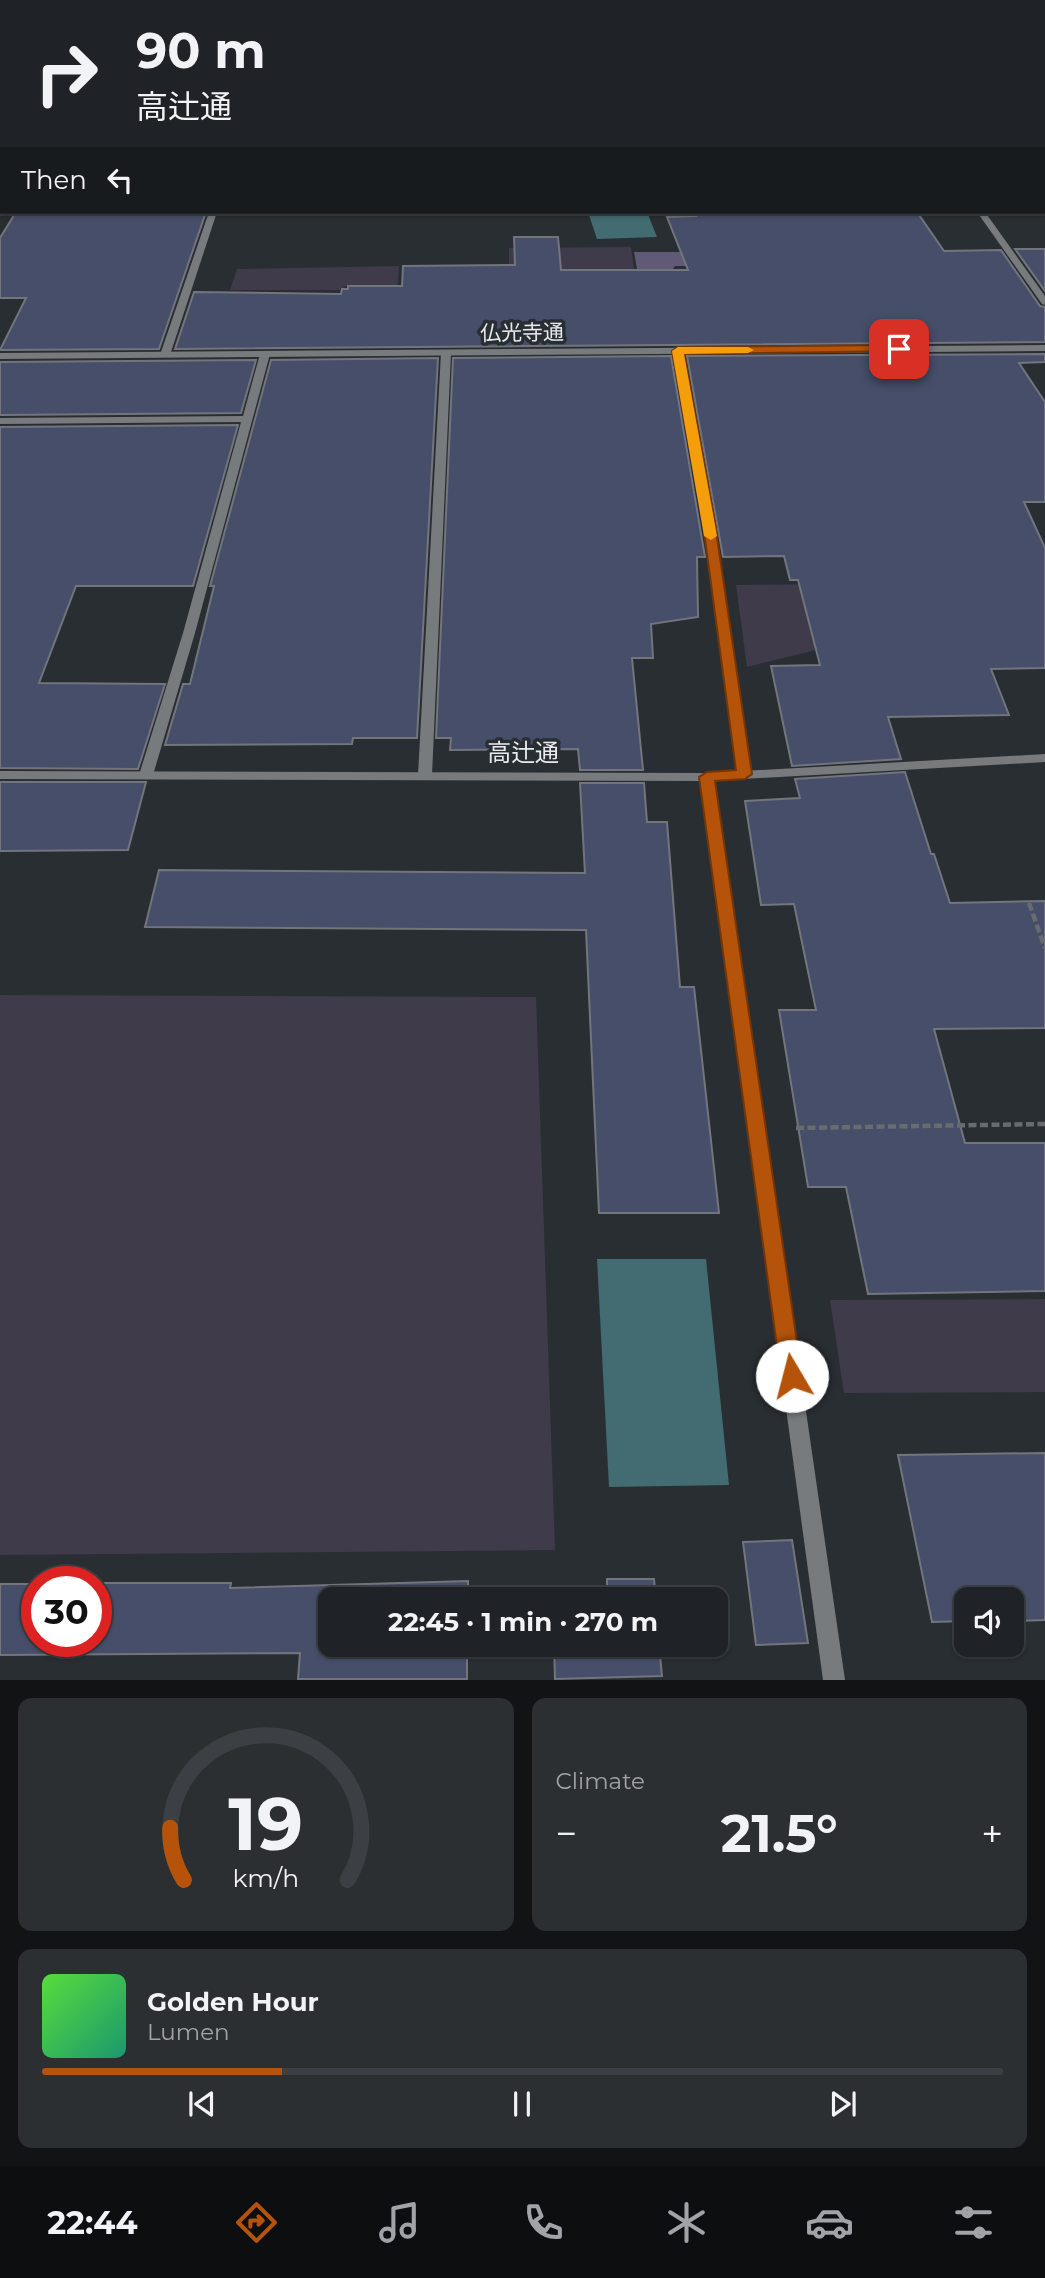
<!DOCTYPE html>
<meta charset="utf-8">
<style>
body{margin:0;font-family:Montserrat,"Noto Sans JP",sans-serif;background:#2c2f32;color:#f1f3f6;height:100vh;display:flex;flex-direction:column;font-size:26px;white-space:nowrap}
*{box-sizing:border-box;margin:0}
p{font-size:23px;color:#a1a4a7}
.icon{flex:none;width:38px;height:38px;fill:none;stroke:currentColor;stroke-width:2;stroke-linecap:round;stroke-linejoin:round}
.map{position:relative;height:1680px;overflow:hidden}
.side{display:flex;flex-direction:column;gap:18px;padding:18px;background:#111315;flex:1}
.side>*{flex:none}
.guide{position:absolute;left:0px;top:0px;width:1046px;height:214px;box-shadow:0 2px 5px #0004,0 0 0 2px #3c3f43;background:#1f2226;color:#f1f3f6;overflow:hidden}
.controls{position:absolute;left:954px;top:1587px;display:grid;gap:14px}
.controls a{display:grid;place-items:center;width:70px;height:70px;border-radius:14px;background:#1f2226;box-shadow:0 2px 5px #0004,0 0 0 2px #3c3f43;font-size:35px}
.speed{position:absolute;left:21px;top:1566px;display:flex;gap:14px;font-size:35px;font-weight:700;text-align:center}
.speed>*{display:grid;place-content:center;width:91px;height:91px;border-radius:50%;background:#1f2226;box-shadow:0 2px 5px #0004,0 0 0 2px #3c3f43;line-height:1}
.speed .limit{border:10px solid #d22;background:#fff;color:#111}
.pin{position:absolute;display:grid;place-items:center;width:60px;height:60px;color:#fff;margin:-30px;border-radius:14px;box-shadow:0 4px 10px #0006}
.me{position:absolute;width:77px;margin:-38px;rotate:352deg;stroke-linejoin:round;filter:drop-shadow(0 0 5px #0008)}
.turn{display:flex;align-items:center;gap:24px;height:147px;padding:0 21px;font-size:32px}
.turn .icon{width:91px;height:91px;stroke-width:2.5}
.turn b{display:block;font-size:49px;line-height:60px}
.then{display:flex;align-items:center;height:66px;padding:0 21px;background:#0003;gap:14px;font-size:26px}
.big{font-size:52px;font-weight:700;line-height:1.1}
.side .tile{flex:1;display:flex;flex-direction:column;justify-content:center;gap:10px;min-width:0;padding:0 24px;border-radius:14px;background:#2c2f32}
.side .dial{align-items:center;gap:0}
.dial svg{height:182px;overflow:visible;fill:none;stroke:#3c3f43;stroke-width:7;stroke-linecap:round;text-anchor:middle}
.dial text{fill:#f1f3f6;stroke:none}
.song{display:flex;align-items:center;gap:21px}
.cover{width:84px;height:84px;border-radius:10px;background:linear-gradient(135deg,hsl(110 70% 55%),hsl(160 70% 35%))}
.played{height:7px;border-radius:4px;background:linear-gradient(90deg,#b45309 25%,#3c3f43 25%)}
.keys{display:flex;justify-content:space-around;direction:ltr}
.heat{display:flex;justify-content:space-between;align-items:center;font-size:38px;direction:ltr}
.side .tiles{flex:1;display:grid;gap:18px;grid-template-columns:1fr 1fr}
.tile:last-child{grid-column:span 2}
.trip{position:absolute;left:318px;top:1587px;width:410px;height:70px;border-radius:14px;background:#1f2226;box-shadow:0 2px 5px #0004,0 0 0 2px #3c3f43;font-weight:700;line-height:70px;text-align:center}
.menu{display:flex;height:112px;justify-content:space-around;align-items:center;background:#0c0e0f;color:#a1a4a7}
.menu .icon{width:49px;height:49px}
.menu .active{color:#b45309}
.menu b{font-size:32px;color:#f1f3f6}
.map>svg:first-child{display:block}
.green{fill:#3f3b4b}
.forest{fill:#615a77}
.water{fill:#426c71}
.building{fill:#464e69;stroke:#73757d;stroke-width:2}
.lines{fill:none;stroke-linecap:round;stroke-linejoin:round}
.path-far1{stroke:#686c71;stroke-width:2.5;stroke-dasharray:3.5 2;stroke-linecap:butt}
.path{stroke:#686c71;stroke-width:4.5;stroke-dasharray:8 3.5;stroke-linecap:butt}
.service{fill:#777b7d;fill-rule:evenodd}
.minor{fill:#777b7d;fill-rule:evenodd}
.tertiary{fill:#777b7d;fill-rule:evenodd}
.tram{stroke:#c1c5c9;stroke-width:2}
.route{fill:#b45309;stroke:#753606;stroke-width:2}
.slow{fill:#f59e0b}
.labels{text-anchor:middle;stroke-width:7;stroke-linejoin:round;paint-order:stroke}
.far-street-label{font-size:21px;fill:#e6e9ed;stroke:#292e33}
.street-label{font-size:24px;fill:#e6e9ed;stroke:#292e33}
</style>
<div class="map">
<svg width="1045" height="1680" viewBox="0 0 1045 1680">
<rect width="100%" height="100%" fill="#292e33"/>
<!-- green -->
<g class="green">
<path d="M631 247 634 269 539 270 487 265H509V248Z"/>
<path d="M399 266 398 285 346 286 339 290H230L237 269Z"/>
<path d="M929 583 943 619 747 667 736 585Z"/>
<path d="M0 995 536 997 555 1550 0 1555Z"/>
<path d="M1045 1299V1392L844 1393 830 1300Z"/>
</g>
<!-- forest -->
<path class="forest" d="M634 252H719L743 266H675L672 270 639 271 637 269Z"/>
<!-- water -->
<g class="water">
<path d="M588 212H647L657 237 597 239Z"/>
<path d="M597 1259H706L729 1485 609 1487Z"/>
</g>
<!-- building -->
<g class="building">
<path d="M16 212H206L159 349 0 350 26 298H0V238Z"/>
<path d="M694 212H917L944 251 1001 250 1040 306 1045 307V342L175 349 194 292 341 294 342 289H348V286H402L403 266 515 265 514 237H558L561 270H688L667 217 696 216Z"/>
<path d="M1015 249H1045V291Z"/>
<path d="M1045 354V362L1019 363 1045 402V502H1024L1045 548V668L991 669 1009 715 888 717 901 759 792 766 771 666 820 665 798 580H790L784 556 723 557 687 356Z"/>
<path d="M671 356 705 557H697L698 617 651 624 653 658H632L643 770H580L578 749 450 750 451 738H436L453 358Z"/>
<path d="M438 358 417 738H353L352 744 165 745 183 684H190L214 586H210L271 360Z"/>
<path d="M256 360 241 413 0 415V362Z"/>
<path d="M238 425 193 586H76L39 683 165 684 138 769 0 768V427Z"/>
<path d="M905 772 931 854H934L950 903 1045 901V1028L934 1029 965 1143H1045V1291L868 1294 846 1187H808L779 1010H816L794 904 761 905 745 801 800 798 795 779Z"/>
<path d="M0 782H146L128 850 0 851Z"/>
<path d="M580 783H644L647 822H667L680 987H694L719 1213H599L586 930 145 927 159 870 585 873Z"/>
<path d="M1045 1453V1620L1012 1621V1600H966V1621L932 1622 898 1455Z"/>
<path d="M792 1540 808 1643 756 1645 743 1542Z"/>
<path d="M607 1579H654L656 1600H553V1596L607 1595Z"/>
<path d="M468 1581V1600H331V1645H467V1679H298L300 1653 0 1655V1584H37V1642H96V1583H231L230 1588Z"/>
<path d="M554 1645H659L662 1676 555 1679Z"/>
</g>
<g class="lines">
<!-- path-far1 -->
<g class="path-far1">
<path d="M889 1H903"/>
<path d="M733 2 738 0"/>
</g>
<!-- path -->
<g class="path">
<path d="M1029 903 1045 948"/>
<path d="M796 1128 1045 1124"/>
</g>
<!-- service -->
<g class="service">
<rect x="367" y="0" width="6" height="2"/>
<rect x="0" y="177" width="2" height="4"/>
<path d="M209 212H217L170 355 162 357 160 355Z"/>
<path d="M678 348 683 351 714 517 752 774 745 778 738 774 702 517 673 351Z"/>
<path d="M446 350 451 353 432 775 425 779 418 775 441 353Z"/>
<path d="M265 351 270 354 195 633 153 775 151 778H141L139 775 183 633 241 422 0 424V418L243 416 260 354Z"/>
</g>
<!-- minor -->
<g class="minor">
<rect x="0" y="119" width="2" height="4"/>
<path d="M1045 345V351L0 359V353Z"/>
<path d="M707 773 714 777 845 1680H823L700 777Z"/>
</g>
<!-- tertiary -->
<g class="tertiary">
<path d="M825 0H831L832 2H826Z"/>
<path d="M977 212H985L1045 296V305L1042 304Z"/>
<path d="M1045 754V762L707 781 0 779V771L707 773Z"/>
</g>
<!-- tram -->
<g class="tram">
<path d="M694 2 699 0"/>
<path d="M721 2 725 0"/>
</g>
</g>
<!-- route -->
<path class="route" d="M899 345 903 346V351L684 354 714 517 752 774 745 779 715 781 802 1376 799 1382 792 1385 784 1382 781 1376 699 777 707 772 736 770 702 517 672 351 678 347Z"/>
<!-- slow -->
<path class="slow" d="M678 347H748L754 350 748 353 684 354 717 536 711 540 704 536 672 351Z"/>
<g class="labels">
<!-- far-street labels -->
<g class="far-street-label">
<text transform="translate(522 333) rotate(-1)" y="7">仏光寺通</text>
</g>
<!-- street labels -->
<g class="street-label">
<text x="523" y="761">高辻通</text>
</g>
</g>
</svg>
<div class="controls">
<a><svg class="icon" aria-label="sound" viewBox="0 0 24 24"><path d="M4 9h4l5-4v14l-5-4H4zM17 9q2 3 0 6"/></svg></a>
</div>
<div class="speed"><div class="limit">30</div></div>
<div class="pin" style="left:899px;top:349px;background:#d93025"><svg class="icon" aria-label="arrive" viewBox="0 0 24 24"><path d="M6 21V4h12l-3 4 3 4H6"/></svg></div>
<svg class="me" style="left:792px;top:1376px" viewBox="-20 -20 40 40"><circle r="19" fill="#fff"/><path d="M0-13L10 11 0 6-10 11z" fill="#b45309"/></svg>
<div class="trip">22:45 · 1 min · 270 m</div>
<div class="guide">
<div class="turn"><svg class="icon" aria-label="right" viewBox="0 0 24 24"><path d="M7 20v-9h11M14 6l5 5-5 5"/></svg><div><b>90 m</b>高辻通</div></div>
<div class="then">Then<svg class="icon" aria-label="left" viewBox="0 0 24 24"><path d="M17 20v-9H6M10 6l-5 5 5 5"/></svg></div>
</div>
</div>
<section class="side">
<div class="tiles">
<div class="tile dial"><svg viewBox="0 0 100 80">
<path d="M14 69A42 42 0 1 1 86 69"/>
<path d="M14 69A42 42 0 0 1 8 46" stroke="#b45309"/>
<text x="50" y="56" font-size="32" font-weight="700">19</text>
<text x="50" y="72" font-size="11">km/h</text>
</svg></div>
<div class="tile"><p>Climate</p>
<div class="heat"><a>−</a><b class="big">21.5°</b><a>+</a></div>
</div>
<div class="tile">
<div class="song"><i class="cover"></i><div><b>Golden Hour</b><p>Lumen</p></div></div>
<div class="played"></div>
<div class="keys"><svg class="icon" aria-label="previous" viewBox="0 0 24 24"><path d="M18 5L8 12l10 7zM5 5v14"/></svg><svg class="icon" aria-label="pause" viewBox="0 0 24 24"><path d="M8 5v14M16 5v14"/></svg><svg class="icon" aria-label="next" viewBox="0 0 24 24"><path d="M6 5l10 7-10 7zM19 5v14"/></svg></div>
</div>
</div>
</section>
<nav class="menu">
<b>22:44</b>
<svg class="icon active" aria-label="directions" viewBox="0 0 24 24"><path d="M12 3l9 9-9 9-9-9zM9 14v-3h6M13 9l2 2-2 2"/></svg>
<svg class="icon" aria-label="music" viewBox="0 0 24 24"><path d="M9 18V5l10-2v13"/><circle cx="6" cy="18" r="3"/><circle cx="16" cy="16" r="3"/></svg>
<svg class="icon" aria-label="phone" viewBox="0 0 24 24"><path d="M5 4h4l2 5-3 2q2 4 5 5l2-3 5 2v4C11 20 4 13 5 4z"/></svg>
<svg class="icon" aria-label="climate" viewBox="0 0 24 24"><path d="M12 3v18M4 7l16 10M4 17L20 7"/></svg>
<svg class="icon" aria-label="car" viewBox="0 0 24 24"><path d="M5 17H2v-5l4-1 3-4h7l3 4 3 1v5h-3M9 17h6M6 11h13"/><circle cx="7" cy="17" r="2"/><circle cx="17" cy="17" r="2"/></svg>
<svg class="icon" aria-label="filters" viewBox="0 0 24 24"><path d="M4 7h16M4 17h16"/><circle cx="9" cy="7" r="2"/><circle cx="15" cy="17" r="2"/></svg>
</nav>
